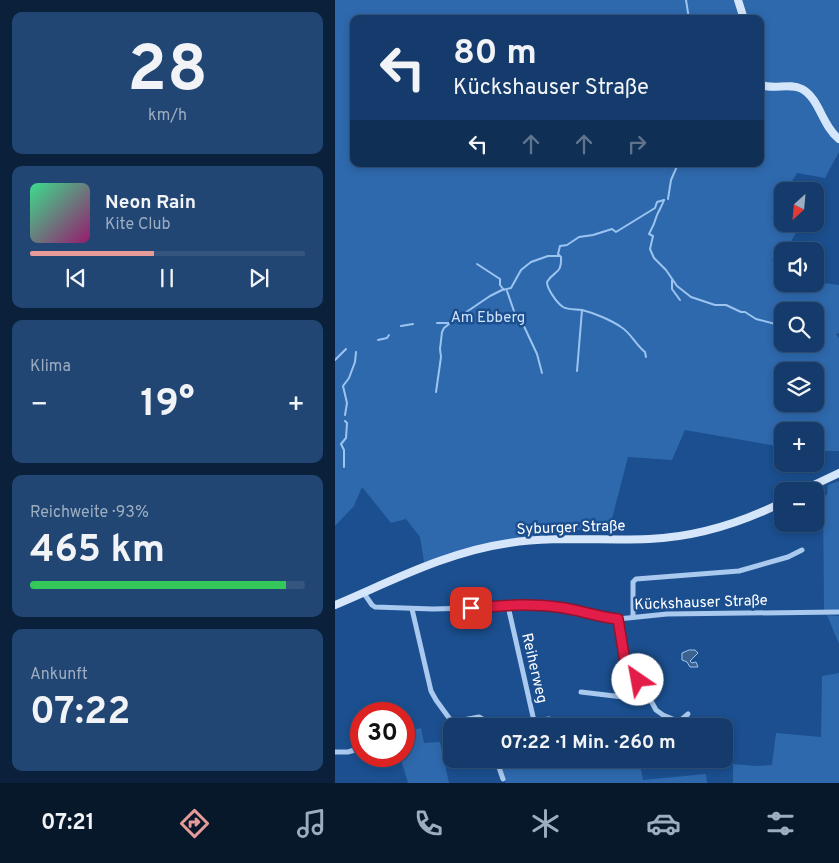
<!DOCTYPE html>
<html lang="de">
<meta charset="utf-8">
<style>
body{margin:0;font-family:Overpass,sans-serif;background:#214673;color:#f1f3f6;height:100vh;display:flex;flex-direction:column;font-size:19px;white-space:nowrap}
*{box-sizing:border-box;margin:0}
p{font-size:16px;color:#9dadc1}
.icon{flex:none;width:28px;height:28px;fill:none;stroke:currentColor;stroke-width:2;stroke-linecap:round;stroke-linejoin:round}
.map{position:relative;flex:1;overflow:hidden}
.sheet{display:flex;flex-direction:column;gap:12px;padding:12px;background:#0b203b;width:335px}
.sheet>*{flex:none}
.hud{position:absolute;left:15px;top:15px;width:414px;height:152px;border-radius:10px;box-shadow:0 2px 8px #0003,0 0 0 1px #33557e;background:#143b6b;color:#f1f3f6;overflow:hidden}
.needle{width:32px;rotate:206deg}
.fabs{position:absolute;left:439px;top:182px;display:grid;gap:10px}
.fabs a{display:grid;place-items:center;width:50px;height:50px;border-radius:10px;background:#143b6b;box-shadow:0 2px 8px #0003,0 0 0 1px #33557e;font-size:25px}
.speed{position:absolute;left:15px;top:702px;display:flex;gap:10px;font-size:25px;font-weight:700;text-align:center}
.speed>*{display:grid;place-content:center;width:65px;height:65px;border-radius:50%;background:#143b6b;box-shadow:0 2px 8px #0003,0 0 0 1px #33557e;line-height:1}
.speed .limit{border:8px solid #d22;background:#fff;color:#111}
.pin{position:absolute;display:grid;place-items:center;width:42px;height:42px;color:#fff;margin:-21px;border-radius:10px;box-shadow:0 2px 8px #0006}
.me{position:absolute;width:55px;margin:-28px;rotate:327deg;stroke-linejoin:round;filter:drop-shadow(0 0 4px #0008)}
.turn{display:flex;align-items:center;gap:18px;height:105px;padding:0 20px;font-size:22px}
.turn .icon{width:65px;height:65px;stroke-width:2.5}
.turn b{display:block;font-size:35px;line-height:42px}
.lanes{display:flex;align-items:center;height:48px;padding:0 20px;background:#0003;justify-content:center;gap:25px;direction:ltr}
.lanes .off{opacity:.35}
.big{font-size:38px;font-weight:700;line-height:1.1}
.sheet .card{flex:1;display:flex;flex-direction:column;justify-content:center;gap:8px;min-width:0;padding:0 18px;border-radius:10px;background:#214673}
.sheet .dial{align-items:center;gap:0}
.dial b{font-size:65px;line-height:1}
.song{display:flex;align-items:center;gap:15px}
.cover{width:60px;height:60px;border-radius:8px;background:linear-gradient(135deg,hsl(150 70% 55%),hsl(320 70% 35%))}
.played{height:5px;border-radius:2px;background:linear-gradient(90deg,#e69b98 45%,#33557e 45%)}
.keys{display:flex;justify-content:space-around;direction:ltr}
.heat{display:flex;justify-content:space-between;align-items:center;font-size:28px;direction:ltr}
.charge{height:8px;border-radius:4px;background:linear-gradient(90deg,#34c759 93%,#33557e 0)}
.trip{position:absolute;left:108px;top:718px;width:290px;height:50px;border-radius:10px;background:#143b6b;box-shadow:0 2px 8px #0003,0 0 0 1px #33557e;font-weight:700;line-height:50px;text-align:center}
.tabs{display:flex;height:80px;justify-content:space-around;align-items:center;background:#08182b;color:#9dadc1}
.tabs .icon{width:35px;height:35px}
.tabs .on{color:#e69b98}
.tabs b{font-size:22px;color:#f1f3f6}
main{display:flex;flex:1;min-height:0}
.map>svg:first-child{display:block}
.green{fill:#2e69ad;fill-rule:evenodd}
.water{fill:#3c6290;stroke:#9cc4f0}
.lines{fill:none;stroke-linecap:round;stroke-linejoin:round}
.stream{stroke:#9cc4f0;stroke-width:2}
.street{stroke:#a9c9ee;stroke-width:5}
.secondary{stroke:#d6e6fa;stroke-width:8}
.route-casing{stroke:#92132f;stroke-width:12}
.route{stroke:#e11d48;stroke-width:9}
.labels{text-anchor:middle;stroke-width:5;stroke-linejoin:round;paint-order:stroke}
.park-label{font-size:15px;fill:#cfe3fa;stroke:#1b4f8f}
.street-label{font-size:15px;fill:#fff;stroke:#1b4f8f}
</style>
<main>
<section class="sheet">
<div class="card dial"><b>28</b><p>km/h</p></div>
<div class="card">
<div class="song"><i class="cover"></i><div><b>Neon Rain</b><p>Kite Club</p></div></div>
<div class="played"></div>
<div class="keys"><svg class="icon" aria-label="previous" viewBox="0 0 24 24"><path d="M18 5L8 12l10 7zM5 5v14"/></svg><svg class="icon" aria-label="pause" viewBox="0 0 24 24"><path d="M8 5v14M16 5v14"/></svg><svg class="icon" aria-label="next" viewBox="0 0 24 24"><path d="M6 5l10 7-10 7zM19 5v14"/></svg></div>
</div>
<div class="card"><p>Klima</p>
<div class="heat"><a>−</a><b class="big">19°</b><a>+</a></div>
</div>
<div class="card"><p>Reichweite · 93%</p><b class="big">465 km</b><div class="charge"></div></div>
<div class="card"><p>Ankunft</p><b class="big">07:22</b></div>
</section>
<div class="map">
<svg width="504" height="783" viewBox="0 0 504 783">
<rect width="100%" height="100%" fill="#1b4f8f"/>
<!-- green -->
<g class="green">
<path d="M0 0H504V152L490 178 462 173 451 191H448L447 199 437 218 447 222 448 224 464 228 452 248 445 246 437 260 447 264 443 277 447 278 448 284H480V282L504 285V333L501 334 504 338V451H480V431H448L447 447 350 430 337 460 293 457 274 530H231L230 534C178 535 138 547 89 562L85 537 71 519 56 523 27 487 19 506 0 526ZM19 19H425V164H19ZM448 311H480V344H448ZM448 371H480V404H448Z"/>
<path d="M504 481V610H489L488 496 492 495 493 485Z"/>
<path d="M492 615 504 616V644Z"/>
<path d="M504 673V783H398V764L422 766 437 765 441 733 486 737 487 676Z"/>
<path d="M86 728 89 743 105 742 114 783H73L65 756H69V732Z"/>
<path d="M164 759H304L308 780 371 774 372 783H170Z"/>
</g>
<!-- water -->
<path class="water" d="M354 650H360L363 653 355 661 357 663 361 662 363 667H355L352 662 347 660V653Z"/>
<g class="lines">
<!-- stream -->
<g class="stream">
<path d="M351 0 354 19"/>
<path d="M333 199 336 180 343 164"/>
<path d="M329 200C327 206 324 210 322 215 320 222 318 227 314 234L318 236 315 249 319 258 331 270 342 286 356 297 380 305H391L406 312H410L421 319 448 326"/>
<path d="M224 255 226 257C227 275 219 270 212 282 212 289 222 303 228 307 233 310 241 309 247 310 259 313 276 320 286 327 296 333 301 345 310 352L311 357"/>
<path d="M142 264 165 279V285L169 290"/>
<path d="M337 280V289L345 300"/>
<path d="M172 291 180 314 187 322 202 354 207 373"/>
<path d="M102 323H118L121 319 155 296 167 290 176 288 186 270 196 262 213 256H224L223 254 225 246 232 245 244 237 258 235 277 229 281 232 320 208 322 202 329 200"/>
<path d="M66 326 78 324"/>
<path d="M43 340 52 338 54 335"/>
<path d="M0 360 11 349"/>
<path d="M242 371 247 310"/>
<path d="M101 392 106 357 105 349 107 332 109 328 114 324"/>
<path d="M10 415 12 403 8 386 14 378 20 362 21 352"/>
<path d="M9 467V450L6 444 11 438 12 423 10 421"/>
</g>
<!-- street -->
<g class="street">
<path d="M28 592 37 605 40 607 98 609 212 606 228 607 258 616 283 619 332 614 504 612"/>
<path d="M173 606 199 721 214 719"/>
<path d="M77 609 96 691 101 700 117 722 144 717 149 720 151 726"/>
<path d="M298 617V582L301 579 404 571 453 557 467 550"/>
<path d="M283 619 291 668 308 686 321 710 328 715 340 720H346L353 714"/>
<path d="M246 692 288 697 286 681 291 668"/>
<path d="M0 752H13L26 748"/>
<path d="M161 759 168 779"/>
</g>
<!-- secondary -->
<g class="secondary">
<path d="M403 0 409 19"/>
<path d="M425 84C438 91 453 82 467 89 485 99 487 126 504 139"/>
<path d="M466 491 504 473"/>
<path d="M0 605C57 581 111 552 174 543 220 536 267 541 314 539 361 537 406 523 448 502"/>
</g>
</g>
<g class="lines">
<defs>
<path id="route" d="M136 608C164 606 193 603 222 607 242 609 262 617 283 619L291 668 303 680"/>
</defs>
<!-- route casing -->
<use href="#route" class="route-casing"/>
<!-- route -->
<use href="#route" class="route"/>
</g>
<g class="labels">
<!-- park labels -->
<g class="park-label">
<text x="153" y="322">Am Ebberg</text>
</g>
<!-- street labels -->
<g class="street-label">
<text transform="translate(236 527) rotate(-2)" y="5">Syburger Straße</text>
<text transform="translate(366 602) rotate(-2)" y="5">Kückshauser Straße</text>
<text transform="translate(200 668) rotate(77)" y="5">Reiherweg</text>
</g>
</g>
</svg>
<div class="fabs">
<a><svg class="needle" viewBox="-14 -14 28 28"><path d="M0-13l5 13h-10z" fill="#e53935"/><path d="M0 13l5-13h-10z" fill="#9dadc1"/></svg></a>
<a><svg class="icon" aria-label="sound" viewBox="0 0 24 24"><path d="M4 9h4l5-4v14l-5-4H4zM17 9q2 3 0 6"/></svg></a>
<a><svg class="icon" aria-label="search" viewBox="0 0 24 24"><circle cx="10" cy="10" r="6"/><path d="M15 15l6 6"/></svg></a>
<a><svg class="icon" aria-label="layers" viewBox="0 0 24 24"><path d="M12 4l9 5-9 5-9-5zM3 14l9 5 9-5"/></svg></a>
<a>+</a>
<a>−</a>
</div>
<div class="speed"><div class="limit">30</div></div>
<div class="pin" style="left:136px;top:608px;background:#d93025"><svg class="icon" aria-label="arrive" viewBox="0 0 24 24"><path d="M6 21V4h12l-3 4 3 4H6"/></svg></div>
<svg class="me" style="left:303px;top:680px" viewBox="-20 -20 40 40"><circle r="19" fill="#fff"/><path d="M0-13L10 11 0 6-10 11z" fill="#e11d48"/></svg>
<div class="trip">07:22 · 1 Min. · 260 m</div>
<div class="hud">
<div class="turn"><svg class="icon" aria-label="left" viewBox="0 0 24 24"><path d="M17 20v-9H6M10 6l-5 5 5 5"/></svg><div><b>80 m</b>Kückshauser Straße</div></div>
<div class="lanes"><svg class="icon" aria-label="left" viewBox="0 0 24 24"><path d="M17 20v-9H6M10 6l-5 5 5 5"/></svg><svg class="icon off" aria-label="ahead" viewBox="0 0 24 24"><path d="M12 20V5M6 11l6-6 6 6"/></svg><svg class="icon off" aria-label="ahead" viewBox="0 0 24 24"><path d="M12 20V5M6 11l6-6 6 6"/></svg><svg class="icon off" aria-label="right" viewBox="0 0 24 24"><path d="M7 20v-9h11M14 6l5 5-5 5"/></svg></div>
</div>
</div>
</main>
<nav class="tabs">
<b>07:21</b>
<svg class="icon on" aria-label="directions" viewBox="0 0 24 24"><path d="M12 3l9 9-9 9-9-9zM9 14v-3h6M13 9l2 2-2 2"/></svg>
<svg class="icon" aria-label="music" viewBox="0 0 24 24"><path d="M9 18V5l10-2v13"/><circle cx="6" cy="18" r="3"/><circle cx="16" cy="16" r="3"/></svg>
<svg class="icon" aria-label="phone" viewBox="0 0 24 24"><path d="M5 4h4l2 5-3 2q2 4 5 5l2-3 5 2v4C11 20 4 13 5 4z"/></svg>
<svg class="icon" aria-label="climate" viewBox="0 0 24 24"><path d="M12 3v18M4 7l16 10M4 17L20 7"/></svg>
<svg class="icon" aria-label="car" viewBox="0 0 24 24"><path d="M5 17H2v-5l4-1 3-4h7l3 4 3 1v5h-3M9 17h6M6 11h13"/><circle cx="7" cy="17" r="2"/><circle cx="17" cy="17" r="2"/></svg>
<svg class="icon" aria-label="filters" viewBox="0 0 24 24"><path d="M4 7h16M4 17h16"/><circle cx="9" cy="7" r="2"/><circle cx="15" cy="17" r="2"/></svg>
</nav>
